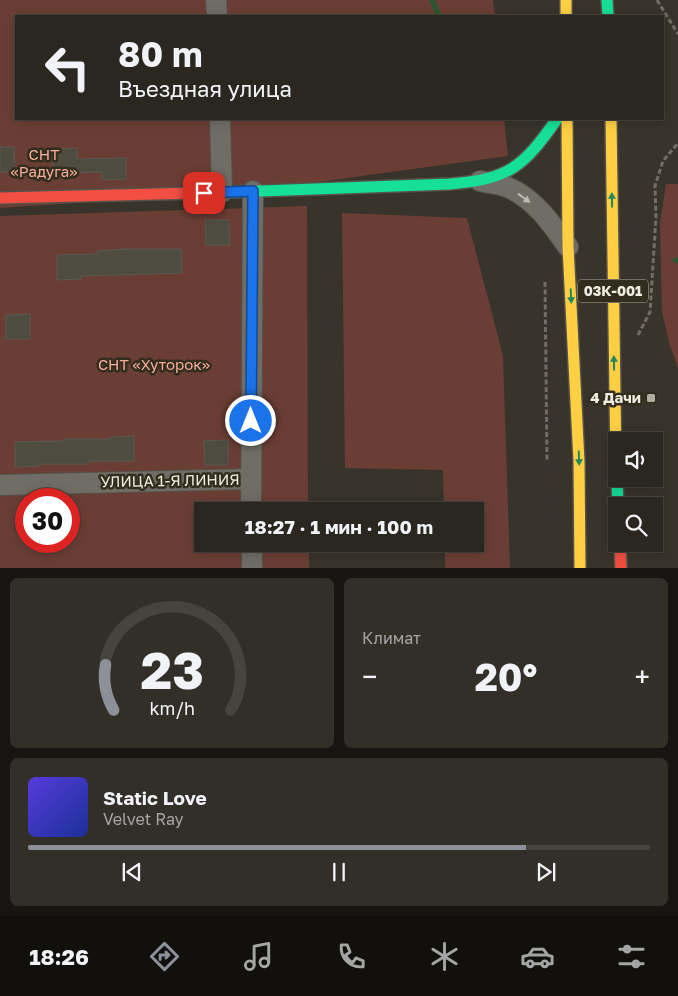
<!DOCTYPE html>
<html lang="ru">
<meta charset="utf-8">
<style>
body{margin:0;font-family:"Golos Text",sans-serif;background:#322f29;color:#f1f3f6;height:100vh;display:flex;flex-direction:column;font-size:19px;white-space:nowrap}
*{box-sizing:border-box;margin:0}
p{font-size:16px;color:#a5a5a5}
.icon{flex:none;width:28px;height:28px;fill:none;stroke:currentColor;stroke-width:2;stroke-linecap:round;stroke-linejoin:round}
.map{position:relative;height:568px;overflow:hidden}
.details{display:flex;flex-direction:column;gap:10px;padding:10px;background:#171512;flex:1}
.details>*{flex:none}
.hud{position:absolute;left:15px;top:15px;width:649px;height:105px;border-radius:0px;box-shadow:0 2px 12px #0003,0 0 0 1px #46443e;background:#2a2720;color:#f1f3f6;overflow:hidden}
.buttons{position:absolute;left:608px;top:432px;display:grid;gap:10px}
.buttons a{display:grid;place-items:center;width:55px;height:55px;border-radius:0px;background:#2a2720;box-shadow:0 2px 12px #0003,0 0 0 1px #46443e;font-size:25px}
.speed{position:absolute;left:15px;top:488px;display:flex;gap:10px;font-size:25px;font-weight:700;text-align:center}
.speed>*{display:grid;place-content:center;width:65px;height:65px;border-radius:50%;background:#2a2720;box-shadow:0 2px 12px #0003,0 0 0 1px #46443e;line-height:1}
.speed .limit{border:8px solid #d22;background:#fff;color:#111}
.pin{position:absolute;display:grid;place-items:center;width:42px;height:42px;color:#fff;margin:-21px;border-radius:10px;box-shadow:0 2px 8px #0006}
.me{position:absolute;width:55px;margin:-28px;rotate:0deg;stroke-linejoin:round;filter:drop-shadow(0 0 4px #0008)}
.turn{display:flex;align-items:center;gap:18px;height:105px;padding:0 20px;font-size:22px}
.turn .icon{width:65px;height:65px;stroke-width:2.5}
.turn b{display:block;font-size:35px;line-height:42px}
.big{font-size:38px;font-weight:700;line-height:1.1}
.details .card{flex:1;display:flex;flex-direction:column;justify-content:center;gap:8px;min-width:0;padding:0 18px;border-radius:8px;background:#322f29}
.details .dial{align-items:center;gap:0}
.dial svg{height:130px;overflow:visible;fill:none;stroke:#46443e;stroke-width:7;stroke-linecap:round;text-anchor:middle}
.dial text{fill:#f1f3f6;stroke:none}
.song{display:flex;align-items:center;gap:15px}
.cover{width:60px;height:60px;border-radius:8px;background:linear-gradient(135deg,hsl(250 70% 55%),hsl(230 70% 35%))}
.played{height:5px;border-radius:2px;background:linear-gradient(90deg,#8c9099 80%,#46443e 80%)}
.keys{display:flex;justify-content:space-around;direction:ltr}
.heat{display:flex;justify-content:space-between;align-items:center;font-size:28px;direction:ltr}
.details .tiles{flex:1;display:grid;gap:10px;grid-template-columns:1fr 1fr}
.card:last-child{grid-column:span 2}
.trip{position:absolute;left:194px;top:502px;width:290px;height:50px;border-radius:0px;background:#2a2720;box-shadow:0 2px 12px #0003,0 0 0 1px #46443e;font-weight:700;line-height:50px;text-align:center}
.menu{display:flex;height:80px;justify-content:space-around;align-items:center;background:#11100d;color:#a5a5a5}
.menu .icon{width:35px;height:35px}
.menu .current{color:#8c9099}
.menu b{font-size:22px;color:#f1f3f6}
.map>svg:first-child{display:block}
.green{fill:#6a3e35;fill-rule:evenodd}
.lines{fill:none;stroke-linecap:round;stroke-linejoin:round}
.stream{stroke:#2a5731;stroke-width:5.5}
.building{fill:#4d4c3e;stroke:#5a5951}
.street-casing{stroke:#55524a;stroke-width:22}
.fast-casing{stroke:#55524a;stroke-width:14}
.slow-casing{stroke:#55524a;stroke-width:14}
.jam-casing{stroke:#55524a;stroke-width:14}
.path{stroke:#716e67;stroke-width:3;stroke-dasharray:5 2.5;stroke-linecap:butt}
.street{stroke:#706d66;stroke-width:20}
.fast{stroke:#16e098;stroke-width:11}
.slow{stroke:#ffcf43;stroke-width:11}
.jam{stroke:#f24e42;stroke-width:11}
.oneway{fill:#bdb9b0}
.oneway2{fill:#24865a}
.route-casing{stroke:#114b97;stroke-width:12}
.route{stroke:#1a73e8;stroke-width:9}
.poi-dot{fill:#b0aca1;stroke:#332d1d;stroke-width:2}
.labels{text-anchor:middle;stroke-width:5;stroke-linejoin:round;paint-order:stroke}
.shield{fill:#332d1d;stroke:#b7b3a6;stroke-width:1}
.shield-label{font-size:14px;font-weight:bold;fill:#f0ece1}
.park-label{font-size:15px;fill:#f7ac9d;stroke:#332d1d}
.poi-label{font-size:15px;font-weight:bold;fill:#f0ece1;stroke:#332d1d;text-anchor:end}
.street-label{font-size:15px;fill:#f0ece1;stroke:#332d1d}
</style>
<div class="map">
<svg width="678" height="569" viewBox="0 0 678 569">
<rect width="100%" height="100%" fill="#38342b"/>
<!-- green -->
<g class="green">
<path d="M0 0H493L495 16H16V119H504L508 156 253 191 0 208Z"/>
<path d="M666 184H678V368L670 346 662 312 660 224Z"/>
<path d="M307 206 308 511H202V544H309V568H0V216ZM26 499H69V541H26Z"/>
<path d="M342 213 467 218 503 356 510 568H445V544H475V511H444L443 470 345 468Z"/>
</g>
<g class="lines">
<!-- stream -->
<g class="stream">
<path d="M432 0 439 16"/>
<path d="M676 260 678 261"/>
</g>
</g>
<!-- building -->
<g class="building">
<path d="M0 147H14L15 172H0Z"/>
<path d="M77 148V159L126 158V179L102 180V172L53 173 52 149Z"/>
<path d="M205 220H229L230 245H206Z"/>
<path d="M127 249H181L182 273 81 276V279L57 280V255L97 254V251Z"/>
<path d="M30 314V339H6V315Z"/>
<path d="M134 436V461H88V464H39V466L15 467V442L64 441V439H110V437Z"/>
<path d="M228 440V465H205L204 441Z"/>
</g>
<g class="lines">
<defs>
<g id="street">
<path d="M216 0 217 16"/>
<path d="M220 119 222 192"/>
<path d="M480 181C488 183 499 184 507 187 534 198 552 224 568 247"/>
<path d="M0 485 250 479"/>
<path d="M251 511 253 191"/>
<path d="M252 544V569"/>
</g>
<g id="fast">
<path d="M607 0 608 16"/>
<path d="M233 192 450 184C510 179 523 167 557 119"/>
<path d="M617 479 618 506"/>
</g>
<g id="slow">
<path d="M566 0V16"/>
<path d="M567 119 568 247 579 461 580 569"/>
<path d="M611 119 616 464"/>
</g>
<g id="jam">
<path d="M0 198 233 192"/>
<path d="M620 544 621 569"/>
</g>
</defs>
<!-- street casing -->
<use href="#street" class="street-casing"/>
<!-- fast casing -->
<use href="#fast" class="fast-casing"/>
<!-- slow casing -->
<use href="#slow" class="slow-casing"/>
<!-- jam casing -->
<use href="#jam" class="jam-casing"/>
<!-- path -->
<g class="path">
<path d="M657 0 678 34"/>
<path d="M545 282 547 461"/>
<path d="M638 335 650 312 656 217 655 186 663 161 678 143"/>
</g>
<!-- street -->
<use href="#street" class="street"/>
<!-- fast -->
<use href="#fast" class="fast"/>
<!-- slow -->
<use href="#slow" class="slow"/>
<!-- jam -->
<use href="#jam" class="jam"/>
</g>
<!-- one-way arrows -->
<defs><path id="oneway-solid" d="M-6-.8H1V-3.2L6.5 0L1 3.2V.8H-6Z" transform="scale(1.25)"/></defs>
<use class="oneway" href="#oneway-solid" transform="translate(524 198) rotate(36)"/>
<g class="oneway2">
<use href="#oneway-solid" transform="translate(612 200) rotate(-91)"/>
<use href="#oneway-solid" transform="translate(571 296) rotate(87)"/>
<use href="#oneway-solid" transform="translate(614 363) rotate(-91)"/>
<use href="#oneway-solid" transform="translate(579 458) rotate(88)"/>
</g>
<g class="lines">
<defs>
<path id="route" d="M204 193 253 191 251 421"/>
</defs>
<!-- route casing -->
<use href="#route" class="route-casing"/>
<!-- route -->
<use href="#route" class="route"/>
</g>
<!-- markers -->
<rect class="poi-dot" x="646" y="393" width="10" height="10" rx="2.5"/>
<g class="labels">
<!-- shield labels -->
<rect class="shield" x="578" y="279.5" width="70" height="23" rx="4"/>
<g class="shield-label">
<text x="613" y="296">03К-001</text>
</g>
<!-- park labels -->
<g class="park-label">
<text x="44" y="160">СНТ<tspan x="44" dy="17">«Радуга»</tspan></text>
<text x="154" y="370">СНТ «Хуторок»</text>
</g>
<!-- poi labels -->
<g class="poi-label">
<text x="641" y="403">4 Дачи</text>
</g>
<!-- street labels -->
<g class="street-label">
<text transform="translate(170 481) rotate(-1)" y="5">УЛИЦА 1-Я ЛИНИЯ</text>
</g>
</g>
</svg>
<div class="buttons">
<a><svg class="icon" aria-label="sound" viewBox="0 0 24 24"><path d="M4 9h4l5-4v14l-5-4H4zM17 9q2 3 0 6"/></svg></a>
<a><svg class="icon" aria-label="search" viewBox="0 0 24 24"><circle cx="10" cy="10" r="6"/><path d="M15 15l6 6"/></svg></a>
</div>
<div class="speed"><div class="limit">30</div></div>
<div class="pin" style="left:204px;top:193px;background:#d93025"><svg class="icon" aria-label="arrive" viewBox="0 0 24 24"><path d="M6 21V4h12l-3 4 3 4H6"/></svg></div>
<svg class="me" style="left:251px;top:421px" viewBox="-20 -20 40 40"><circle r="17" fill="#1a73e8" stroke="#fff" stroke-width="3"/><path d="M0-11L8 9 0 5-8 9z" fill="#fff"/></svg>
<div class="trip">18:27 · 1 мин · 100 m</div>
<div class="hud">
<div class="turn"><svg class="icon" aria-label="left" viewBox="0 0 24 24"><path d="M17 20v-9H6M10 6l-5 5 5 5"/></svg><div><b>80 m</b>Въездная улица</div></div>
</div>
</div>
<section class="details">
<div class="tiles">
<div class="card dial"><svg viewBox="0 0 100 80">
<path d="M14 69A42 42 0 1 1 86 69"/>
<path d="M14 69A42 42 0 0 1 9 41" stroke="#8c9099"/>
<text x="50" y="56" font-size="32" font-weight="700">23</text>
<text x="50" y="72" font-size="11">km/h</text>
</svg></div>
<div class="card"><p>Климат</p>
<div class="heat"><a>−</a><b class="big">20°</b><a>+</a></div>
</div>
<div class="card">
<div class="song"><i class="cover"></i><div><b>Static Love</b><p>Velvet Ray</p></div></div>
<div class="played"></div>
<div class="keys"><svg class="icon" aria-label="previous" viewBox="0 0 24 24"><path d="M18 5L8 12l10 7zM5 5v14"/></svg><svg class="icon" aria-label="pause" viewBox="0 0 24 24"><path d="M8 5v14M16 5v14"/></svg><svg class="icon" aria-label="next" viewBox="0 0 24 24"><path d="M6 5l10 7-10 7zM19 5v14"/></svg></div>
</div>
</div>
</section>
<nav class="menu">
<b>18:26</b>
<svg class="icon current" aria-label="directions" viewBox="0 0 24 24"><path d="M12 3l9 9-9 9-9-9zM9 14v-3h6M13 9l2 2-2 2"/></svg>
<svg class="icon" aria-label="music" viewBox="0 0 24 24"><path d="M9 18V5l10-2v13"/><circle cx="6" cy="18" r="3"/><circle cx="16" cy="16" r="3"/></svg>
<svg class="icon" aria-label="phone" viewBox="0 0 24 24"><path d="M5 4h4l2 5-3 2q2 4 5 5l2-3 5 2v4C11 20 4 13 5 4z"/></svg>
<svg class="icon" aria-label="climate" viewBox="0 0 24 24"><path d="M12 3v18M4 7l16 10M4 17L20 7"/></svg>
<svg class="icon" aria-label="car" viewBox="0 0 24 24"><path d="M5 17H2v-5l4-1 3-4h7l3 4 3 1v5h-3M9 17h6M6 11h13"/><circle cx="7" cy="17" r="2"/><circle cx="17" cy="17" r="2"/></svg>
<svg class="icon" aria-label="filters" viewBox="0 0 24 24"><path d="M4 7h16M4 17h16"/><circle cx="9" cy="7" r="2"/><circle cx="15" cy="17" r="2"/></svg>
</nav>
